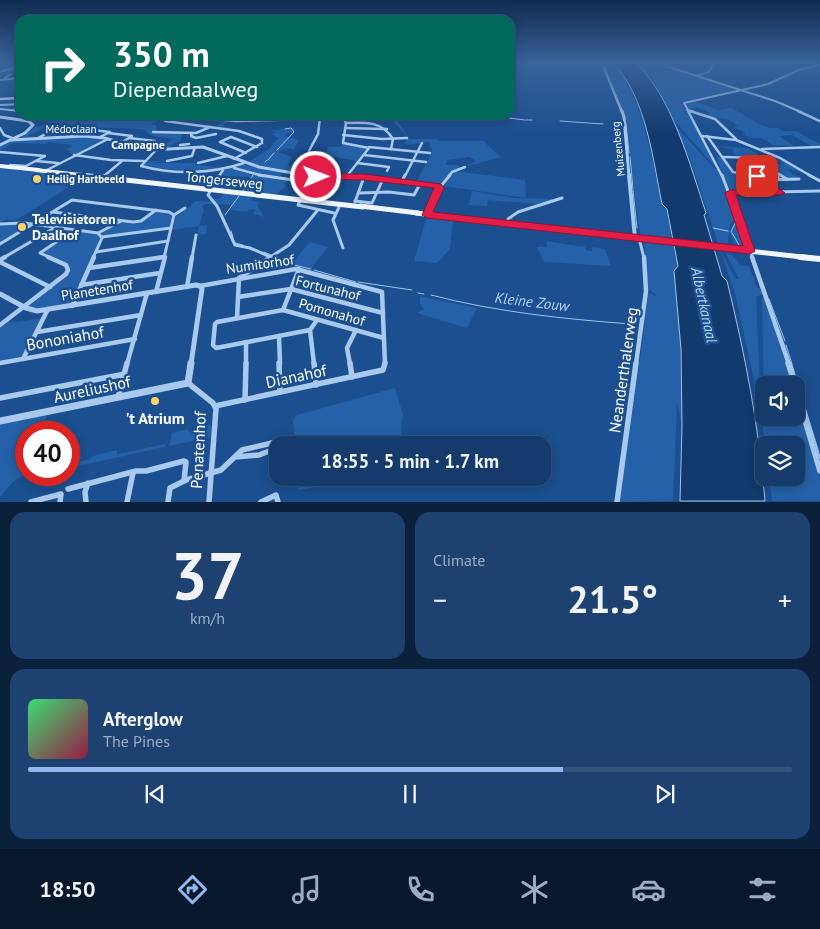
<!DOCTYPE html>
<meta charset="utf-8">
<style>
body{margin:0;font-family:"PT Sans",sans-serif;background:#1d4271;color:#f1f3f6;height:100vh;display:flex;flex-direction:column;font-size:19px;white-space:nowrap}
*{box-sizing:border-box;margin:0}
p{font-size:16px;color:#9dadc1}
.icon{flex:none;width:28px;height:28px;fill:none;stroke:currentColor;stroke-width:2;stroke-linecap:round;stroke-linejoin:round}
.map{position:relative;height:502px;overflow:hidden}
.sheet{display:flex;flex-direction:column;gap:10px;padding:10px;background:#0b203b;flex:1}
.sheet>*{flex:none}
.hud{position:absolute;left:15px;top:15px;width:500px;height:105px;border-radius:15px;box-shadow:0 2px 12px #0003,0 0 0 1px #33557e;background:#00695c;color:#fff;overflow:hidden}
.tools{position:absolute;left:755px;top:376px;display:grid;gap:10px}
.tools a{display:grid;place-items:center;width:50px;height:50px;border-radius:10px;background:#143b6b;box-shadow:0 2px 12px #0003,0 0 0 1px #33557e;font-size:25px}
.speed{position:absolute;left:15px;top:421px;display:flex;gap:10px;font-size:25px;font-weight:700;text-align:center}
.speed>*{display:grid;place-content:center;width:65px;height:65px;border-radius:50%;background:#143b6b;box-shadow:0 2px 12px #0003,0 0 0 1px #33557e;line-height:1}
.speed .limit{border:8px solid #d22;background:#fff;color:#111}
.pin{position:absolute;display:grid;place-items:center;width:42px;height:42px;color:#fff;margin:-21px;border-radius:10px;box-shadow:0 2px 8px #0006}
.me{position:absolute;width:55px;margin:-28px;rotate:89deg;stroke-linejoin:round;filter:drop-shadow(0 0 4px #0008)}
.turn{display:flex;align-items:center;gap:18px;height:105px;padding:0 15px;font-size:22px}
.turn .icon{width:65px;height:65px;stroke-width:2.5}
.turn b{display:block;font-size:35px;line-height:42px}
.big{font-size:38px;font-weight:800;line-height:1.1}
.sheet .tile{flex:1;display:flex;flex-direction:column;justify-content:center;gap:8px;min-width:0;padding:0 18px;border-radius:15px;background:#1d4271}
.sheet .dial{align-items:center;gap:0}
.dial b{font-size:65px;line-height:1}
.song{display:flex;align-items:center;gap:15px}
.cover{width:60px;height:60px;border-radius:8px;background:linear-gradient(135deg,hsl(140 70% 55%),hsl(340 70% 35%))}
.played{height:5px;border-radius:2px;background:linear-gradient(90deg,#90b9f0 70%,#33557e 70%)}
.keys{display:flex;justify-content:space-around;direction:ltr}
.heat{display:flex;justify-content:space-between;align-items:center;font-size:28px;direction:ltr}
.sheet .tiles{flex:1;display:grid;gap:10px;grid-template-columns:1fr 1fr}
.tile:last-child{grid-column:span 2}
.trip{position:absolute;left:269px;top:436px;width:282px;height:50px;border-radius:15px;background:#143b6b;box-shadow:0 2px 12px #0003,0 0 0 1px #33557e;font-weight:800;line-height:50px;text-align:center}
.tabs{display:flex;height:80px;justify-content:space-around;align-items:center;background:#08182b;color:#9dadc1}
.tabs .icon{width:35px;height:35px}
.tabs .active{color:#90b9f0}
.tabs b{font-size:22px;color:#f1f3f6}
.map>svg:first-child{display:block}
.green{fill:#2461a8}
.water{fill:#123a6d;stroke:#9cc4f0}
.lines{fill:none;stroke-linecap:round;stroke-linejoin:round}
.stream-far1{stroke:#9cc4f0;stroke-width:1}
.stream{stroke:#9cc4f0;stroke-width:2}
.minor-far4{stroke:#a9c9ee;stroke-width:2}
.minor-far3{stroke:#a9c9ee;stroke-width:2.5}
.minor-far2{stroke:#a9c9ee;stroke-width:3}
.minor-far1{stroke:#a9c9ee;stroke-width:4.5}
.minor{stroke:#a9c9ee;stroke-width:5.5}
.tertiary-far4{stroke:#a9c9ee;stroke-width:2.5}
.tertiary-far3{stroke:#a9c9ee;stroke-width:3}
.tertiary-far2{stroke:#a9c9ee;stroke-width:4}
.tertiary-far1{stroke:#a9c9ee;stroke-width:5}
.tertiary{stroke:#a9c9ee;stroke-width:7}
.secondary{stroke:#d6e6fa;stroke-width:2.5}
.primary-far2{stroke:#f0f6ff;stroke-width:4}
.primary-far1{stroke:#f0f6ff;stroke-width:5}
.primary{stroke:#f0f6ff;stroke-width:6}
.route{fill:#e11d48;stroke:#92132f}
.poi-dot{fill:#ffd166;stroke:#1b4f8f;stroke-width:2}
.labels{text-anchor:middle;stroke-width:5;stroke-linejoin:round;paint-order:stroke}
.far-street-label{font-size:11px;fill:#fff;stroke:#1b4f8f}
.far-poi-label{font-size:11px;font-weight:bold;fill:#fff;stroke:#1b4f8f;text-anchor:start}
.far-neighbourhood-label{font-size:12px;font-weight:bold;fill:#fff;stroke:#1b4f8f}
.street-label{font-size:14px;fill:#fff;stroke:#1b4f8f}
.poi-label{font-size:14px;font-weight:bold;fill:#fff;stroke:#1b4f8f;text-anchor:start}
.water-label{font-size:15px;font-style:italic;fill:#b5d3f5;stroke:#1b4f8f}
.near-street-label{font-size:16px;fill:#fff;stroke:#1b4f8f}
.near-poi-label{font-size:16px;font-weight:bold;fill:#fff;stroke:#1b4f8f}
</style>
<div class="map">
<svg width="820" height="502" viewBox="0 0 820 502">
<rect width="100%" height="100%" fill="#1b4f8f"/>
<!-- green -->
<g class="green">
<path d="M603 63H609L619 72 611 63C637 74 656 174 662 204L667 209 672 240 640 235 624 113Z"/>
<path d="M638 63H665L669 67 739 91 681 103 719 169 715 167 673 119 655 82Z"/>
<path d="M694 101 718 110 732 108 757 123 770 128H778L783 131H796L820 144V146L813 147 792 135 779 136 794 146 773 145 761 138H750L742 134 746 133 734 127 738 126C726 115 721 121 707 115L711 113 697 107 688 110 686 104Z"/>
<path d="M66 115H85L84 117H90L96 115H157L160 120 150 124 156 125 157 130 150 132H183L181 140C174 143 166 150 158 150L173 139 150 135 143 129 49 126 27 136 37 137 21 138 35 127 44 125 45 122 56 119 53 117Z"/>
<path d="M161 115H185L228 120 230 118C247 118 262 115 279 115L278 119H282L284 115H334L330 117 228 121 223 126 232 128 230 129 216 127 222 122 177 117 169 122 163 120Z"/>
<path d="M369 115 401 119 397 120 409 139H436L438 141H483L501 157 464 167 476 161 469 157 448 160 445 165H457L461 168 453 171 441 185 416 183 430 156 429 153 433 150 429 146 431 143C421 140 414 146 404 144L407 140 406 135 394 122V119L369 117Z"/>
<path d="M676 126 714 168 720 171 737 216 730 225 728 244 718 243 693 167Z"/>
<path d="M295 127 292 133H287L285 136 299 140 294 149 287 148 278 152 292 157 288 165 296 168 291 171 247 163 269 149 278 138 272 134 277 132 270 131Z"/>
<path d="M74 136 106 140 75 154 68 153 72 151 66 150 73 145 49 142 45 144 13 143 0 150V146L12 141Z"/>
<path d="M343 144 368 148 357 161 336 157 326 159 318 157 319 154 326 153 328 147H339Z"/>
<path d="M716 146 747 148 776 164H784L780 161 782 160 804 172 786 169 798 178H787L758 159 737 157 732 151H734L733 149Z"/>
<path d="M716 157H721L732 172 754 175 777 191 731 192Z"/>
<path d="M146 161H166L152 163H196L195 165 230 168C201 173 172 170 143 166Z"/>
<path d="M245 164 283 172 279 176 267 177 288 181 284 184 287 185 275 195 242 192 251 177 220 176 224 170Z"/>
<path d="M0 168 53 174 52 176 57 175 56 176H72L58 185 69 187 15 221 7 219 0 223Z"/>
<path d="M455 171 525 180 526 198 444 186Z"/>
<path d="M472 191 515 198 556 199 542 204 488 200 487 206 469 205Z"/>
<path d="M224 193 253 196 251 200 260 202 257 205 264 217 253 214 256 210 249 209 247 212 230 210 233 205 217 204 211 198 219 199Z"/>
<path d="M196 201 214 202 215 204H205L202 207 204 210 199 226 207 225 206 234 197 235 199 226 173 230 176 216 182 213Z"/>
<path d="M157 211 168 212 173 215 171 227 103 236 99 233 121 221 137 223Z"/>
<path d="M427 216 453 219 450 249 437 263 414 261Z"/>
<path d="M737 218 741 228H737L741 230 745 246 734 244 730 232Z"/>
<path d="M21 223 33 225 0 243V225Z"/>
<path d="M74 230 100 234 102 236 71 304 39 309 28 306 51 287 69 268 41 253Z"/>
<path d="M546 241 585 247 586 250 592 251V247L605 249 611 266 544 262 537 247H547Z"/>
<path d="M644 241 673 245 678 267 682 426 677 404 673 501 618 502 642 346 647 294 650 293 655 296 656 295 648 289Z"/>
<path d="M310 242 328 247 310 270 295 267 293 262Z"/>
<path d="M720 250 736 279H739L726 254 732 255 741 266H749L757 288 762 289 763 294 756 297 761 413 735 293Z"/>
<path d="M420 296 477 308 467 328 417 313 424 309 420 304Z"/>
<path d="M762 297 765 298 794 385H764V405Z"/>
<path d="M43 318 23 356 0 362V327L8 321 16 322Z"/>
<path d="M395 388 403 415 401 426 403 445H295L293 420 297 415Z"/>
<path d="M796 394 820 478V501H772L769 478H796V445H765L762 422 764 417 796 418Z"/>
<path d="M47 415 41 432H26V473L13 482 0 497V424Z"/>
<path d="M211 424 210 437 169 446 172 433 188 429V432L203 429V426Z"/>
<path d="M165 444V447L69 468V464L90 459 93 456 117 450V454Z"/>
<path d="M298 478H364L299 490Z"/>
</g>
<!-- water -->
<path class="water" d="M613 63H635C671 93 691 168 706 213L704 215 722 276 727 281C745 354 759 427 765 501H680L682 426 681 349 674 271 678 266 667 209 662 204C653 160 646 96 613 63Z"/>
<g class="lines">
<!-- stream-far1 -->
<g class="stream-far1">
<path d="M509 118 525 120"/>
<path d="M410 119H419"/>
<path d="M422 119H447"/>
<path d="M452 119 498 118"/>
<path d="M526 120H532"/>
<path d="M560 121 603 124"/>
<path d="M626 124 629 153"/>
<path d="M277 150 294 132 291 128 285 129"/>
<path d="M630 157 633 189"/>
<path d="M268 160 274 153"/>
<path d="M265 162 267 160"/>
<path d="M633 190 637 228"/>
<path d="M243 191 253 175"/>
<path d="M225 215 239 196"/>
<path d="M713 228 728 231"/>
<path d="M231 231 233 237"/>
<path d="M731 232 737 219"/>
<path d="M732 233 739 245"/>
<path d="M235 243 243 245"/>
<path d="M264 252 271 255"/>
<path d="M294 265 311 269"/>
<path d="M314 270 356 282"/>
<path d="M358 282 412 290"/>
<path d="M418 293 424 294"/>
<path d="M431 295C496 312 564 319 631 324"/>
<path d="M769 299 785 341"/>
<path d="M786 345 792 364"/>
</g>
<!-- stream -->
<path class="stream" d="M791 363 820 458"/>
<!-- minor-far4 -->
<g class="minor-far4">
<path d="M669 67 775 101 801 112"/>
<path d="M0 72 20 66"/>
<path d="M696 76 709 72 714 63"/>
<path d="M5 78 11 74"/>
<path d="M0 80 20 78"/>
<path d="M0 105 20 104"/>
<path d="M0 109 20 111"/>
<path d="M687 110 694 112"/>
<path d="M689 112 684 103 768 84 799 70 820 65"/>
</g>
<!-- minor-far3 -->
<g class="minor-far3">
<path d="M688 111 722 176"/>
<path d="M690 111 715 119 736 139"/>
<path d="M798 111 820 121"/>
<path d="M45 115 51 118"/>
<path d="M160 115 165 121 239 131 262 139V143L234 159"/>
<path d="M176 115 236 121 344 118 346 123 343 143 369 148 347 176"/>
<path d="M341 116 408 119"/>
<path d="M346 123C365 122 382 121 393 139L391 149"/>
<path d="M0 128 4 135 12 138"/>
<path d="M345 128 387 129"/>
<path d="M153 132 196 133 210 127"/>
<path d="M108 133 132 136 121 143"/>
<path d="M192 133 191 136 196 138 216 134"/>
<path d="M343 135 382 139 407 138"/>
<path d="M73 136 85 129 110 132 100 137"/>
<path d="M702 136 736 140 780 158 811 176"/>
<path d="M707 136 733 172 756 176"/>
<path d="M38 138 55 129 80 132"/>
<path d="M129 138 155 141 144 149"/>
<path d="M220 142 231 137 257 147"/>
<path d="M220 142 246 153"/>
<path d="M180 145 189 144"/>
<path d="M369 147 430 153"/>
<path d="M762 149 820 147"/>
<path d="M155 151 141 166C174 175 211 174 244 163"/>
<path d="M0 152 45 156 26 166 10 165"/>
<path d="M74 155 111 160 144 161"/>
<path d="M364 155 426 162"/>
<path d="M723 157 764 158"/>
<path d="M743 158 757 176"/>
<path d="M755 158 782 176"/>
<path d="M36 161 58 163"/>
<path d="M167 161 192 156 195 147"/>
<path d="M198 163 227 156"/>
<path d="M357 163 389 167 387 171"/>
<path d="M234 168 263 176"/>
<path d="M43 172 108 139"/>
<path d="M308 175 310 173 309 151 318 134 320 118"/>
<path d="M756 175 765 176"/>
<path d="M104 176 122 161"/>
<path d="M219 176 223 170"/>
<path d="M405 176 422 143"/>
<path d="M449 176 452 172 465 167"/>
</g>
<!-- minor-far2 -->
<g class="minor-far2">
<path d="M259 175 307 182"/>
<path d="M722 175 753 258"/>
<path d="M749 175 757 176"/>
<path d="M756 175 780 193"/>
<path d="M756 175 778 177"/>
<path d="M780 175 787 179"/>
<path d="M809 175 820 181"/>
<path d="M104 176 106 175"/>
<path d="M313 176 308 181 298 205 334 213"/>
<path d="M764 180 799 179"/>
<path d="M402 181 405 175"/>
<path d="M324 185 321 191H326"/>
<path d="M328 185 336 176H347L441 186 450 175"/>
<path d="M211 187 220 175"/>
<path d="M211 190 208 195 217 206 235 245 250 248 273 258"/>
<path d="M359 193 389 192 414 195 420 184"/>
<path d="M730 193 820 191"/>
<path d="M355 201 372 203 383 179"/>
<path d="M319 202 326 191"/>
<path d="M355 202 364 177"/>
<path d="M340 205 333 220 343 248"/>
<path d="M53 212 133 222 141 221 156 210"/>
<path d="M174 215 185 208"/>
<path d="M427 215 439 186"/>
<path d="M508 223V219L518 212 562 198"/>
<path d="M0 224 24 223 98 233 121 221"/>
<path d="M102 237 171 228"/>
<path d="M639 238 644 258"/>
<path d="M0 244 72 200 169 212 174 215 164 258"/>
<path d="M96 252 168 241"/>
<path d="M3 258 56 227"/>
<path d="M51 258 40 253 74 230"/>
<path d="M93 258 102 238 98 233"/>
<path d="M157 258 164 257"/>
<path d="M192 258 196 235"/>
<path d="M269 258 289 245 317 211"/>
</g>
<!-- minor-far1 -->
<g class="minor-far1">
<path d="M270 257 287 264"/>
<path d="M752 257 789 364"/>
<path d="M0 260 5 257"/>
<path d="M0 262 50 287"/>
<path d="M89 268 164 257"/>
<path d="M81 285 160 273"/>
<path d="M200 286 296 269 382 292 385 364"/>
<path d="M187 287 192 257"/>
<path d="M156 292 165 257"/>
<path d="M238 297 291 289 383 313"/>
<path d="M72 306 94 257"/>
<path d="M283 310 299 269"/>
<path d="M237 318 239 278 271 257"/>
<path d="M0 325 66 274 68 270 66 265 48 257"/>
<path d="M310 330 216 348 213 345 215 324 217 322 283 310 384 338"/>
<path d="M37 332 141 315"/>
<path d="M279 336 280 364"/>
<path d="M23 359 48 309"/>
<path d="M0 363 135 339"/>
<path d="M127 364 147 293"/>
<path d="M246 364V342"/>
<path d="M314 364 310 330 317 320"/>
<path d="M350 364 347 348 356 330"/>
<path d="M636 364 646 291 644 257"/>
</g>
<!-- minor -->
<g class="minor">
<path d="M279 363 280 392"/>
<path d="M314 363 316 385"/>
<path d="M350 363 352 377"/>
<path d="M788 363 795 385"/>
<path d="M188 383 213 403 216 409 209 502"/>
<path d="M796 390 820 471"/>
<path d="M118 397 127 363"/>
<path d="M0 398 125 374"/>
<path d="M245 400 246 363"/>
<path d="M215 406 383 370 385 363"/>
<path d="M68 489 136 471H146L184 461 186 462 184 481"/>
<path d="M31 502 61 494 60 502"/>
<path d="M86 502 85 492 88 483"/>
<path d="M127 502 133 473"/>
<path d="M168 502 170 488 186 480 221 470 242 450 272 443V450L259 455 235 457"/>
<path d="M261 502 276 495 278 502"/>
<path d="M617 502 636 363"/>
</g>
<!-- tertiary-far4 -->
<path class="tertiary-far4" d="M602 63 622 112"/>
<!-- tertiary-far3 -->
<g class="tertiary-far3">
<path d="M622 111 624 117 629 176"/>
<path d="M0 117 28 121 33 125 25 133 0 145"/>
<path d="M11 140 84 136 104 138 151 150 203 147 259 167 310 176"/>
</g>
<!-- tertiary-far2 -->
<g class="tertiary-far2">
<path d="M303 175 317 177 336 176"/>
<path d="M629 175 635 238"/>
</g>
<!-- tertiary-far1 -->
<path class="tertiary-far1" d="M0 294 26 308 37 311 196 285 200 286 202 289 191 364"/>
<!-- tertiary -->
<path class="tertiary" d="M0 421 188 383 191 363"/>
<!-- secondary -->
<path class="secondary" d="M0 99 20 98"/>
<!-- primary-far2 -->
<g class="primary-far2">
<path d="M0 166 39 170"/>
<path d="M36 170 89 176"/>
</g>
<!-- primary-far1 -->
<g class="primary-far1">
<path d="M78 175 100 177"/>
<path d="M99 177 363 207"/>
<path d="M360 206 418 213"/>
<path d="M416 213 811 258"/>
</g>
<!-- primary -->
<path class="primary" d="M800 257 820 259"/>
</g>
<!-- sky -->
<linearGradient id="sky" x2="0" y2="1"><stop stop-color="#0f2b4f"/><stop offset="0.47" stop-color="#39639b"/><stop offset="1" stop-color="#39639b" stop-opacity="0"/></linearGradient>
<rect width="820" height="133" fill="url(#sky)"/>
<!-- route -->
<path class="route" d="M757 173 785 193 780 195H736L755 251 750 254 427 218 422 215 434 188 364 180 316 179 312 177 316 174H364L441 184 444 188 433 212 743 246 725 193 730 190H770L753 178V174Z"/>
<!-- markers -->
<g class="poi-dot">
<circle cx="37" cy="179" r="5"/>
<circle cx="22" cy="227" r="5"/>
<circle cx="155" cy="401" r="5"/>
</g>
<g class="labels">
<!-- far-street labels -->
<g class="far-street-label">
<text x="71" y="133">Médoclaan</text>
<text transform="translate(618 149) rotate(-96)" y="4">Muizenberg</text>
</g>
<!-- far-poi labels -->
<g class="far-poi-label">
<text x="47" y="183">Heilig Hartbeeld</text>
</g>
<!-- far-neighbourhood labels -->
<g class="far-neighbourhood-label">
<text x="138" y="149">Campagne</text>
</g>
<!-- street labels -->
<g class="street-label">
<text transform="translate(224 180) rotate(6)" y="5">Tongerseweg</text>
<text transform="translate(260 264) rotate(-8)" y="5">Numitorhof</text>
<text transform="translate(328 288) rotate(14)" y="5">Fortunahof</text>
<text transform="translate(97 290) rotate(-9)" y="5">Planetenhof</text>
<text transform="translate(332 312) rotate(16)" y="5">Pomonahof</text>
</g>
<!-- poi labels -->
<g class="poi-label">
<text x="32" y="224">Televisietoren<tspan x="32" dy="16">Daalhof</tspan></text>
</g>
<!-- water labels -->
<g class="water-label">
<text transform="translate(532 302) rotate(7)" y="5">Kleine Zouw</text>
<text transform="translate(704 305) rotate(78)" y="5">Albertkanaal</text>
</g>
<!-- near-street labels -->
<g class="near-street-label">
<text transform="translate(65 338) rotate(-10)" y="6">Bononiahof</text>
<text transform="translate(623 370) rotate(-82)" y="6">Neanderthalerweg</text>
<text transform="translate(296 376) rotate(-12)" y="6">Dianahof</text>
<text transform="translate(92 389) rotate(-12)" y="6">Aureliushof</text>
<text transform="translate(198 450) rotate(-87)" y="6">Penatenhof</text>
</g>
<!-- near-poi labels -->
<g class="near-poi-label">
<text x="155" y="424">'t Atrium</text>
</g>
</g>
</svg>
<div class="tools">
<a><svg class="icon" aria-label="sound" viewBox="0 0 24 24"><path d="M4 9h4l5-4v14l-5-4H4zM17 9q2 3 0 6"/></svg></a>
<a><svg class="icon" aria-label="layers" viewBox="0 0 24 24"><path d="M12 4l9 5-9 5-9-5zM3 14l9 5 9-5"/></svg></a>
</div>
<div class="speed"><div class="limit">40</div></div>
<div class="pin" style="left:757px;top:176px;background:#d93025"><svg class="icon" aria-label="arrive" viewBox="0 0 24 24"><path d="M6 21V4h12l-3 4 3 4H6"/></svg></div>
<svg class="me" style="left:316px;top:177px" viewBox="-20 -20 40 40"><circle r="17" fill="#e11d48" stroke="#fff" stroke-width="3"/><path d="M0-11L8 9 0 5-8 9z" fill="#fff"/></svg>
<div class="trip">18:55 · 5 min · 1.7 km</div>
<div class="hud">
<div class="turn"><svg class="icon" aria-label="right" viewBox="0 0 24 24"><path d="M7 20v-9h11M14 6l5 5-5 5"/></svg><div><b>350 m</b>Diependaalweg</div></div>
</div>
</div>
<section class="sheet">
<div class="tiles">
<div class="tile dial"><b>37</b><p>km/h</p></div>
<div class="tile"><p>Climate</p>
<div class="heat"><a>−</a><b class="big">21.5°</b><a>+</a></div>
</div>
<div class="tile">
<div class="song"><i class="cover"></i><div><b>Afterglow</b><p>The Pines</p></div></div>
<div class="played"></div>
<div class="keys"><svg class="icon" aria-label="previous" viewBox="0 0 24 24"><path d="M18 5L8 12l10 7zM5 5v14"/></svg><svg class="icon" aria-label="pause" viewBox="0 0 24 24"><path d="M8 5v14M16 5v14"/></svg><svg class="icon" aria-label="next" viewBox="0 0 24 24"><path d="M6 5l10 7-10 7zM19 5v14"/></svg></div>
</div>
</div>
</section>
<nav class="tabs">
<b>18:50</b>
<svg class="icon active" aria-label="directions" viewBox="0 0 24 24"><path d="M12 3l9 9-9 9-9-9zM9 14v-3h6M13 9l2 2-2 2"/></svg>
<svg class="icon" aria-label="music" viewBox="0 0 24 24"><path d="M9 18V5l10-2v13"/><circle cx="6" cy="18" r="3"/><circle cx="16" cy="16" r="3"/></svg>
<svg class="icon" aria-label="phone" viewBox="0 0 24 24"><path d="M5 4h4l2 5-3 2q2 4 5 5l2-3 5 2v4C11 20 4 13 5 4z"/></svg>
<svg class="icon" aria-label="climate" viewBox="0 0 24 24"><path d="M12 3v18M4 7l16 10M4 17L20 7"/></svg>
<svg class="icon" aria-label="car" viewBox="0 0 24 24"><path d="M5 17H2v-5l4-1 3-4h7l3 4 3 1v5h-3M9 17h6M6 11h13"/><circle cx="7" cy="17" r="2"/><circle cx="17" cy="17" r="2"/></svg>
<svg class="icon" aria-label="filters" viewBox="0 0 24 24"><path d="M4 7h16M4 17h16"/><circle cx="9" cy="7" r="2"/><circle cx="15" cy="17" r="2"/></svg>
</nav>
